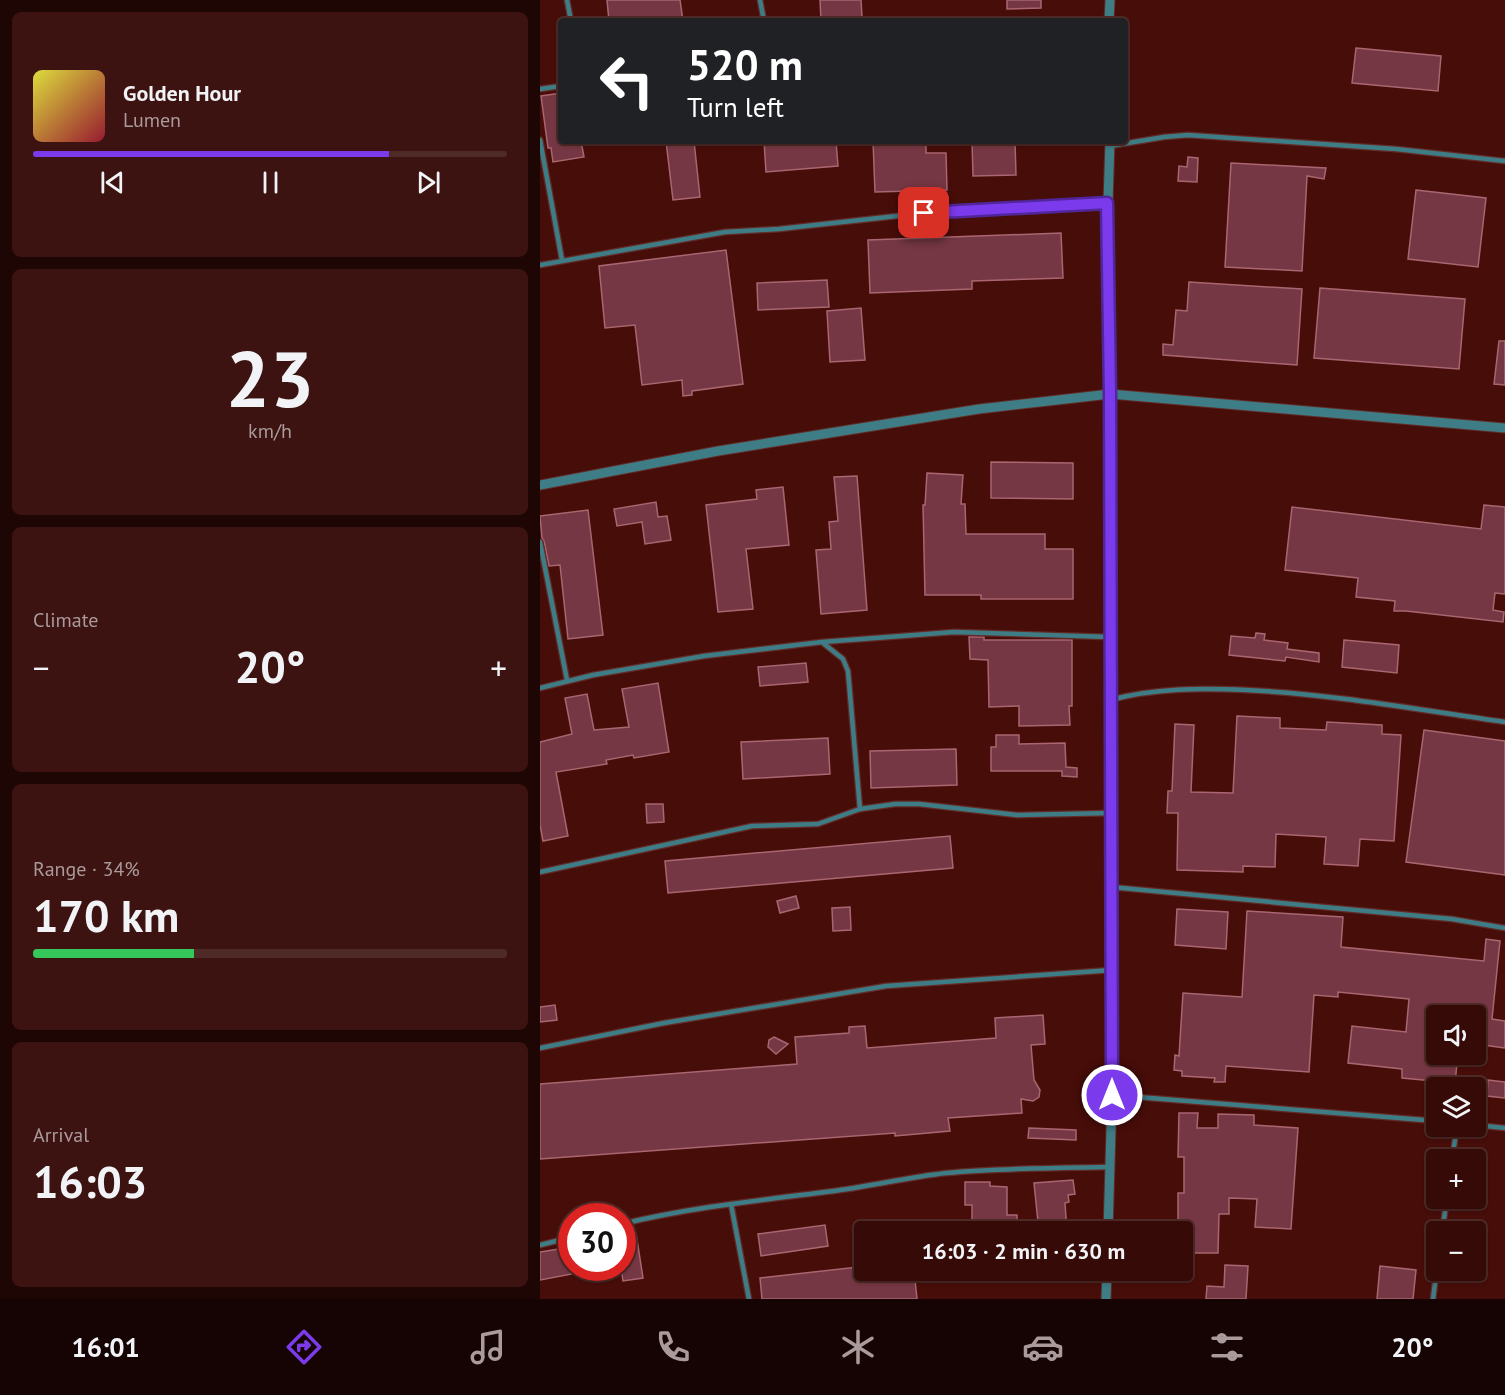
<!DOCTYPE html>
<meta charset="utf-8">
<style>
body{margin:0;font-family:"PT Sans",sans-serif;background:#3d1311;color:#f1f3f6;height:100vh;display:flex;flex-direction:column;font-size:22px;white-space:nowrap}
*{box-sizing:border-box;margin:0}
p{font-size:20px;color:#aa9a9b}
.icon{flex:none;width:33px;height:33px;fill:none;stroke:currentColor;stroke-width:2;stroke-linecap:round;stroke-linejoin:round}
.map{position:relative;flex:1;overflow:hidden}
.details{display:flex;flex-direction:column;gap:12px;padding:12px;background:#1d0604;width:540px}
.details>*{flex:none}
.top-card{position:absolute;left:18px;top:18px;width:570px;height:126px;border-radius:6px;box-shadow:0 2px 4px #0004,0 0 0 2px #4f2b28;background:#202124;color:#fff;overflow:hidden}
.buttons{position:absolute;left:886px;top:1005px;display:grid;gap:12px}
.buttons a{display:grid;place-items:center;width:60px;height:60px;border-radius:6px;background:#350a07;box-shadow:0 2px 4px #0004,0 0 0 2px #4f2b28;font-size:30px}
.speed{position:absolute;left:18px;top:1203px;display:flex;gap:12px;font-size:30px;font-weight:700;text-align:center}
.speed>*{display:grid;place-content:center;width:78px;height:78px;border-radius:50%;background:#350a07;box-shadow:0 2px 4px #0004,0 0 0 2px #4f2b28;line-height:1}
.speed .limit{border:9px solid #d22;background:#fff;color:#111}
.pin{position:absolute;display:grid;place-items:center;width:51px;height:51px;color:#fff;margin:-26px;border-radius:12px;box-shadow:0 3px 9px #0006}
.me{position:absolute;width:66px;margin:-33px;rotate:0deg;stroke-linejoin:round;filter:drop-shadow(0 0 4px #0008)}
.turn{display:flex;align-items:center;gap:21px;height:126px;padding:0 30px;font-size:27px}
.turn .icon{width:78px;height:78px;stroke-width:2.5}
.turn b{display:block;font-size:42px;line-height:51px}
.big{font-size:45px;font-weight:600;line-height:1.1}
.details .widget{flex:1;display:flex;flex-direction:column;justify-content:center;gap:9px;min-width:0;padding:0 21px;border-radius:9px;background:#3d1311}
.details .dial{align-items:center;gap:0}
.dial b{font-size:78px;line-height:1}
.song{display:flex;align-items:center;gap:18px}
.cover{width:72px;height:72px;border-radius:9px;background:linear-gradient(135deg,hsl(60 70% 55%),hsl(350 70% 35%))}
.played{height:6px;border-radius:3px;background:linear-gradient(90deg,#7c3aed 75%,#4f2b28 75%)}
.keys{display:flex;justify-content:space-around;direction:ltr}
.heat{display:flex;justify-content:space-between;align-items:center;font-size:33px;direction:ltr}
.charge{height:9px;border-radius:4px;background:linear-gradient(90deg,#34c759 34%,#4f2b28 0)}
.trip{position:absolute;left:314px;top:1221px;width:339px;height:60px;border-radius:6px;background:#350a07;box-shadow:0 2px 4px #0004,0 0 0 2px #4f2b28;font-weight:600;line-height:60px;text-align:center}
.tab-bar{display:flex;height:96px;justify-content:space-around;align-items:center;background:#150403;color:#aa9a9b}
.tab-bar .icon{width:42px;height:42px}
.tab-bar .active{color:#7c3aed}
.tab-bar b{font-size:27px;color:#f1f3f6}
main{display:flex;flex:1;min-height:0}
.map>svg:first-child{display:block}
.building{fill:#753743;stroke:#a96671;stroke-width:1.5}
.lines{fill:none;stroke-linecap:round;stroke-linejoin:round}
.lane-casing{stroke:#622b26;stroke-width:7}
.street-casing{stroke:#622b26;stroke-width:11}
.lane{stroke:#3e7c86;stroke-width:4.5}
.street{stroke:#3e7c86;stroke-width:9}
.route-casing{stroke:#51269a;stroke-width:15}
.route{stroke:#7c3aed;stroke-width:10}
</style>
<main>
<section class="details">
<div class="widget">
<div class="song"><i class="cover"></i><div><b>Golden Hour</b><p>Lumen</p></div></div>
<div class="played"></div>
<div class="keys"><svg class="icon" aria-label="previous" viewBox="0 0 24 24"><path d="M18 5L8 12l10 7zM5 5v14"/></svg><svg class="icon" aria-label="pause" viewBox="0 0 24 24"><path d="M8 5v14M16 5v14"/></svg><svg class="icon" aria-label="next" viewBox="0 0 24 24"><path d="M6 5l10 7-10 7zM19 5v14"/></svg></div>
</div>
<div class="widget dial"><b>23</b><p>km/h</p></div>
<div class="widget"><p>Climate</p>
<div class="heat"><a>−</a><b class="big">20°</b><a>+</a></div>
</div>
<div class="widget"><p>Range · 34%</p><b class="big">170 km</b><div class="charge"></div></div>
<div class="widget"><p>Arrival</p><b class="big">16:03</b></div>
</section>
<div class="map">
<svg width="965" height="1299" viewBox="0 0 965 1299">
<rect width="100%" height="100%" fill="#470d09"/>
<!-- building -->
<g class="building">
<path d="M67 0H140L143 21H69Z"/>
<path d="M280 0H321L322 17 281 20Z"/>
<path d="M467 0H501V8L467 9Z"/>
<path d="M816 48 901 56 898 91 812 83Z"/>
<path d="M21 93V141H41L44 157 13 162 11 148H8L1 96Z"/>
<path d="M126 141H154L160 197 133 200Z"/>
<path d="M224 141H296L298 166 226 172Z"/>
<path d="M333 141H386V153H406L407 190 335 192Z"/>
<path d="M432 141H475L476 175 433 176Z"/>
<path d="M648 157 658 158 657 182 638 181 639 166 647 167Z"/>
<path d="M691 163 786 168 784 179 767 176 762 271 685 267Z"/>
<path d="M876 190 946 198 938 267 868 259Z"/>
<path d="M521 233 523 278 432 281V289L330 293 328 240Z"/>
<path d="M186 250 203 384 152 391V395L143 396 142 380 102 385 95 325 65 328 59 266Z"/>
<path d="M287 280 289 307 218 310 217 283Z"/>
<path d="M649 282 762 289 757 365 623 355V344L633 345 636 310 647 311Z"/>
<path d="M780 288 925 299 919 369 774 358Z"/>
<path d="M321 308 325 360 290 362 287 311Z"/>
<path d="M959 341H965V385L954 384Z"/>
<path d="M451 462 533 463V499L451 498Z"/>
<path d="M387 473 423 475 421 504H425L426 534H505V549H533V599H441V595H385L383 505H385Z"/>
<path d="M317 476 327 610 281 614 276 550 291 549 289 522 298 521 294 477Z"/>
<path d="M243 487 249 545 206 549 213 609 178 612 166 505 217 499 216 490Z"/>
<path d="M116 502 118 517 127 516 131 540 105 544 102 522 77 526 74 509Z"/>
<path d="M944 505 965 507V594L955 593 953 610 964 612 963 622 866 611H854L855 601 816 597 818 578 745 570 752 507 941 529Z"/>
<path d="M48 510 63 635 28 639 20 565 9 566 4 541 2 538 0 516Z"/>
<path d="M716 633 725 634 724 640 748 643 747 649 779 653V662L746 657 745 661 689 655 691 636 715 638Z"/>
<path d="M429 637H444V640H532V706H529L530 725 479 726V706L449 707 448 660 430 659Z"/>
<path d="M804 640 859 645 857 673 802 667Z"/>
<path d="M266 663 268 682 220 686 218 667Z"/>
<path d="M118 683 129 752 94 758 93 755 66 760 67 764 16 772 28 836 3 841 0 825V742L32 734 25 698 47 694 54 730 89 727 82 689Z"/>
<path d="M697 716 740 718V728L786 730 787 722 842 725V734L861 735 854 841 820 839 818 866 784 864 786 837 736 834 735 867 703 866V872L637 870 638 813H627L628 791H632L635 724 654 725 651 792 693 793Z"/>
<path d="M884 730 965 741V875L866 862Z"/>
<path d="M456 735H479V744L525 743 526 767 537 768V777L522 776V771H451V747H456Z"/>
<path d="M288 738 290 774 203 779 201 742Z"/>
<path d="M416 749 417 785 331 788 330 751Z"/>
<path d="M106 804H123L124 822 107 823Z"/>
<path d="M410 836 413 868 128 893 125 861Z"/>
<path d="M256 896 259 908 240 913 237 901Z"/>
<path d="M310 907 311 930 293 931 292 908Z"/>
<path d="M637 909 688 912 686 949 635 945Z"/>
<path d="M707 911 803 917 801 947 944 961 946 939 960 941 952 1019 965 1021V1048L936 1044V1016H897V1054H918L915 1083 862 1078V1069L808 1063 812 1026 866 1032 869 999 798 992V997L774 995 769 1072 686 1066 685 1082H674L675 1078 642 1076V1071L634 1070 635 1055 639 1056 643 993 702 997Z"/>
<path d="M15 1005 17 1020 0 1022V1007Z"/>
<path d="M503 1015 505 1044 491 1045 494 1080 500 1090 499 1097 493 1101 481 1099 482 1113 408 1118 410 1131 355 1136V1133L0 1159V1084L257 1064 255 1037 309 1033V1027L325 1026 327 1048 456 1038 455 1018Z"/>
<path d="M234 1037 248 1044 236 1054 228 1047 229 1040Z"/>
<path d="M948 1080 965 1082V1098L947 1096Z"/>
<path d="M639 1113H658L657 1128H678V1114L714 1115V1125L758 1128 751 1229 715 1227 717 1199 689 1198V1214H679L678 1253H642V1232H638V1193H644V1157H638Z"/>
<path d="M489 1128 536 1130V1140L488 1138Z"/>
<path d="M533 1180 535 1194 528 1195 529 1202 525 1203 527 1232H499L494 1183Z"/>
<path d="M425 1182H450V1186L467 1187V1215H477V1230L432 1232V1205H425Z"/>
<path d="M370 1221 371 1232H323V1225Z"/>
<path d="M285 1225 288 1246 221 1256 218 1234Z"/>
<path d="M96 1233 103 1278 83 1281 81 1268H82V1235Z"/>
<path d="M32 1247V1274L0 1280V1252Z"/>
<path d="M685 1265 708 1266 706 1299H666L667 1286 684 1287Z"/>
<path d="M840 1266 876 1270 873 1299H837Z"/>
<path d="M318 1267 319 1270H374L377 1299H222L220 1278Z"/>
</g>
<g class="lines">
<defs>
<g id="lane">
<path d="M27 0 31 21"/>
<path d="M220 0 224 21"/>
<path d="M0 89 21 86"/>
<path d="M0 140 22 260"/>
<path d="M570 146 624 137 648 135 856 149 965 161"/>
<path d="M0 265 185 232 239 229 384 213 568 203"/>
<path d="M0 542 27 680"/>
<path d="M283 643 303 659 308 671 320 809"/>
<path d="M0 688 53 675 164 656 282 642 414 632 570 637"/>
<path d="M570 700C615 688 660 688 706 690 793 694 879 710 965 722"/>
<path d="M0 872 212 826 278 824 320 809 355 804H379L477 815 571 813"/>
<path d="M571 887 912 919 965 928"/>
<path d="M0 1048 124 1023 346 986 572 970"/>
<path d="M572 1095 897 1121"/>
<path d="M936 1125 965 1128"/>
<path d="M912 1160 917 1126"/>
<path d="M191 1204 209 1299"/>
<path d="M82 1224C152 1207 223 1200 294 1191 332 1186 369 1177 406 1173 461 1168 516 1168 570 1167"/>
<path d="M902 1232 907 1198"/>
<path d="M0 1245 32 1237"/>
<path d="M893 1299 897 1268"/>
</g>
<g id="street">
<path d="M569 21 570 0"/>
<path d="M0 485 178 451 439 409 570 394 965 428"/>
<path d="M568 1232 572 1095 570 394 568 203 570 141"/>
<path d="M566 1299 567 1270"/>
</g>
</defs>
<!-- lane casing -->
<use href="#lane" class="lane-casing"/>
<!-- street casing -->
<use href="#street" class="street-casing"/>
<!-- lane -->
<use href="#lane" class="lane"/>
<!-- street -->
<use href="#street" class="street"/>
</g>
<g class="lines">
<defs>
<path id="route" d="M384 213 567 203 570 394 572 1095"/>
</defs>
<!-- route casing -->
<use href="#route" class="route-casing"/>
<!-- route -->
<use href="#route" class="route"/>
</g>
</svg>
<div class="buttons">
<a><svg class="icon" aria-label="sound" viewBox="0 0 24 24"><path d="M4 9h4l5-4v14l-5-4H4zM17 9q2 3 0 6"/></svg></a>
<a><svg class="icon" aria-label="layers" viewBox="0 0 24 24"><path d="M12 4l9 5-9 5-9-5zM3 14l9 5 9-5"/></svg></a>
<a>+</a>
<a>−</a>
</div>
<div class="speed"><div class="limit">30</div></div>
<div class="pin" style="left:384px;top:213px;background:#d93025"><svg class="icon" aria-label="arrive" viewBox="0 0 24 24"><path d="M6 21V4h12l-3 4 3 4H6"/></svg></div>
<svg class="me" style="left:572px;top:1095px" viewBox="-20 -20 40 40"><circle r="17" fill="#7c3aed" stroke="#fff" stroke-width="3"/><path d="M0-11L8 9 0 5-8 9z" fill="#fff"/></svg>
<div class="trip">16:03 · 2 min · 630 m</div>
<div class="top-card">
<div class="turn"><svg class="icon" aria-label="left" viewBox="0 0 24 24"><path d="M17 20v-9H6M10 6l-5 5 5 5"/></svg><div><b>520 m</b>Turn left</div></div>
</div>
</div>
</main>
<nav class="tab-bar">
<b>16:01</b>
<svg class="icon active" aria-label="directions" viewBox="0 0 24 24"><path d="M12 3l9 9-9 9-9-9zM9 14v-3h6M13 9l2 2-2 2"/></svg>
<svg class="icon" aria-label="music" viewBox="0 0 24 24"><path d="M9 18V5l10-2v13"/><circle cx="6" cy="18" r="3"/><circle cx="16" cy="16" r="3"/></svg>
<svg class="icon" aria-label="phone" viewBox="0 0 24 24"><path d="M5 4h4l2 5-3 2q2 4 5 5l2-3 5 2v4C11 20 4 13 5 4z"/></svg>
<svg class="icon" aria-label="climate" viewBox="0 0 24 24"><path d="M12 3v18M4 7l16 10M4 17L20 7"/></svg>
<svg class="icon" aria-label="car" viewBox="0 0 24 24"><path d="M5 17H2v-5l4-1 3-4h7l3 4 3 1v5h-3M9 17h6M6 11h13"/><circle cx="7" cy="17" r="2"/><circle cx="17" cy="17" r="2"/></svg>
<svg class="icon" aria-label="filters" viewBox="0 0 24 24"><path d="M4 7h16M4 17h16"/><circle cx="9" cy="7" r="2"/><circle cx="15" cy="17" r="2"/></svg>
<b>20°</b>
</nav>
